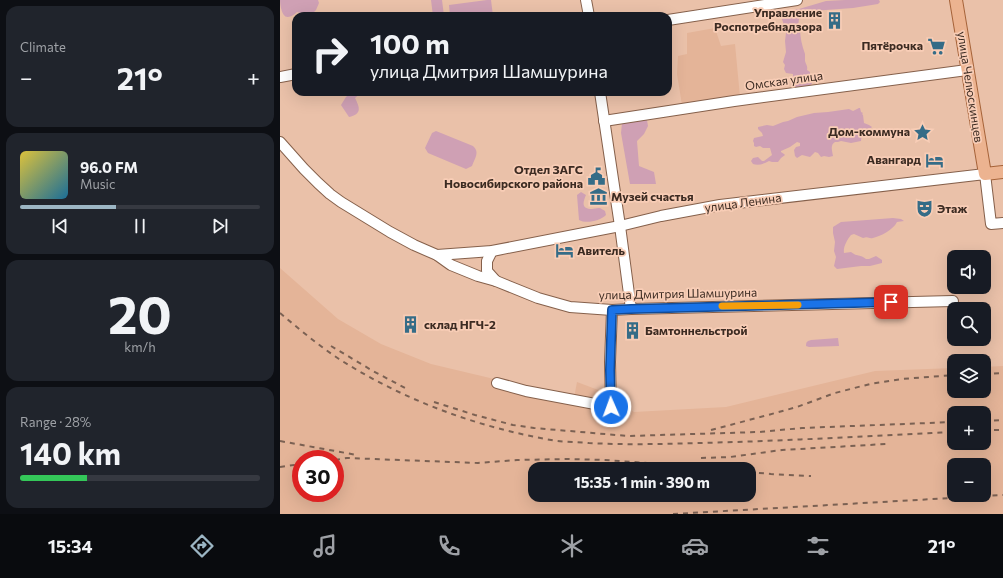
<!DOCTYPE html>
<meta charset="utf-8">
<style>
body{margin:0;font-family:Commissioner,sans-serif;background:#20242c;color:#f1f3f6;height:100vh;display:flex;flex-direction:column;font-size:15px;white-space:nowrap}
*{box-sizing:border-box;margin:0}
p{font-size:13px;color:#9ea1a6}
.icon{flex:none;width:22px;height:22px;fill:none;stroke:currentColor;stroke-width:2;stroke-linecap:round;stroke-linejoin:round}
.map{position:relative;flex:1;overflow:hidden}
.drawer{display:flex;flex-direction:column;gap:6px;padding:6px;background:#0d0f14;width:280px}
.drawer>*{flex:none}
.top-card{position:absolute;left:12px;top:12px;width:380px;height:84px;border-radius:12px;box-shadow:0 4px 16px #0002;background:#171b24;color:#f1f3f6;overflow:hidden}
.controls{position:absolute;left:667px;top:250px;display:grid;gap:8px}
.controls a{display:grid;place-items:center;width:44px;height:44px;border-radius:8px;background:#171b24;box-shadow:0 4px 16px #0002;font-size:20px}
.speed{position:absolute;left:12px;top:450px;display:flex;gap:8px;font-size:20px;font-weight:700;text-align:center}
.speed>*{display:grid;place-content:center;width:52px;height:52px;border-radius:50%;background:#171b24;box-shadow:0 4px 16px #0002;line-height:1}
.speed .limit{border:6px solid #d22;background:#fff;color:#111}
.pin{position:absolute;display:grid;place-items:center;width:34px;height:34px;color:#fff;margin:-17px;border-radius:8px;box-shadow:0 2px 6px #0006}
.me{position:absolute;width:44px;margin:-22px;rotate:358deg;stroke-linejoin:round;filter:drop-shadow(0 0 3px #0008)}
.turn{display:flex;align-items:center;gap:14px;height:84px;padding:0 12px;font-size:18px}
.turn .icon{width:52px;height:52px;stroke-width:2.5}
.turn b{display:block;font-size:28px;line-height:34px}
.big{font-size:30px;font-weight:700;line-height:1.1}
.drawer .widget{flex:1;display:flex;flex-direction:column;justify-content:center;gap:6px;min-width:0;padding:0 14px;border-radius:12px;background:#20242c}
.drawer .dial{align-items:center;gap:0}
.dial b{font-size:52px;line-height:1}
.song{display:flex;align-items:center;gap:12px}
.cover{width:48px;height:48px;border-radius:6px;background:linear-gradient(135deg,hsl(50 70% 55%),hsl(200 70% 35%))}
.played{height:4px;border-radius:2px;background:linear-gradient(90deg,#9cb6c4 40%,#363941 40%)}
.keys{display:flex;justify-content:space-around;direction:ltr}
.heat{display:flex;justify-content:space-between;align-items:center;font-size:22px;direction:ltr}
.charge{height:6px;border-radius:3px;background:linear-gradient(90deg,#34c759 28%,#363941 0)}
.trip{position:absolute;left:248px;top:462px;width:228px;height:40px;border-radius:12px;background:#171b24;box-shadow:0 4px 16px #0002;font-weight:700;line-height:40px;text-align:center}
.tab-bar{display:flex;height:64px;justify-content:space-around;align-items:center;background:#090b0e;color:#9ea1a6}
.tab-bar .icon{width:28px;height:28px}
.tab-bar .active{color:#9cb6c4}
.tab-bar b{font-size:18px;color:#f1f3f6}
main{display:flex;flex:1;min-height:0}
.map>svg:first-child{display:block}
.built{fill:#e4b498;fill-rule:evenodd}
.green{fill:#cfa0b4}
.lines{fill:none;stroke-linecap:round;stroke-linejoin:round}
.minor-casing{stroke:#85604b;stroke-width:12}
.major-casing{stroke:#a66339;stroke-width:14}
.minor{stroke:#fff;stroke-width:10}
.major{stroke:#ecb390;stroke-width:12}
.rail{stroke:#7b6153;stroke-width:2;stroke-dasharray:5 5;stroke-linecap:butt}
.route-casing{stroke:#114b97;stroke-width:10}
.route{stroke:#1a73e8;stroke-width:7}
.slow{stroke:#f59e0b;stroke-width:7}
.labels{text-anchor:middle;stroke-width:3.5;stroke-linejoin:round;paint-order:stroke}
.poi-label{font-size:12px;font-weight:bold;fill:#3c2b22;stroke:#f8cdb6;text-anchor:end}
.street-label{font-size:12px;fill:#3c2b22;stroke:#f8cdb6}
</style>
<main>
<section class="drawer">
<div class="widget"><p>Climate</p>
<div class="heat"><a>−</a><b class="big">21°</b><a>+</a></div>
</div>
<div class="widget">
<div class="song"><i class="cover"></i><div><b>96.0 FM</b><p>Music</p></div></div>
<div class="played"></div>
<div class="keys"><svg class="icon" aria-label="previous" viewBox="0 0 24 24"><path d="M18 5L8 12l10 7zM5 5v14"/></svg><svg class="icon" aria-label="pause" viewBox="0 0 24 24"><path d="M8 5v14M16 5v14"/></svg><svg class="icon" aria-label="next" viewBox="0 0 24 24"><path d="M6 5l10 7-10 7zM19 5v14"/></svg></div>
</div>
<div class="widget dial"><b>20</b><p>km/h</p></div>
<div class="widget"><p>Range · 28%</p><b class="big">140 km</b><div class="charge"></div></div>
</section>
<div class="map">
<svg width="723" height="514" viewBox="0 0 723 514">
<rect width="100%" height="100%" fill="#eac1a9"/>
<!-- built -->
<g class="built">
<path d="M435 28 441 46 455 44 460 97 402 105 397 74 398 56 407 54V33Z"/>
<path d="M0 268 58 319 101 344 151 364 294 398 297 382 321 391 354 412 446 407 595 371 674 368V391H704V367L723 366V514H0ZM674 413H704V443H674ZM21 459H55V493H21ZM674 465H704V495H674ZM255 469H469V495H255Z"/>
</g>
<!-- green -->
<g class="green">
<path d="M0 0H38L39 3 36 10 34 12 24 14 17 12C15 14 11 17 8 17 2 18 0 5 0 0Z"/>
<path d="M151 0H162L164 16H153Z"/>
<path d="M207 0H211L213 16H170L169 5Z"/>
<path d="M565 0H599L600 2 598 4 573 8 532 11 523 16 519 19 518 26 520 28C520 37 522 46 525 54 525 56 525 59 525 61 526 65 528 66 527 70L530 72V78L532 84 526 87 518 89C515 87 513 87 511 85V78L513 77V74L506 73 504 69 505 65 503 62 506 52 505 41 506 33 504 28 503 22 501 17 502 14 505 11 519 9 546 1Z"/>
<path d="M71 92H82L75 98C80 108 82 114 69 117L61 105 66 97Z"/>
<path d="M579 108H580L581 112 583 113 582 114 583 115 584 123 589 125 592 127 591 128 582 130 581 141 571 143 561 141 558 142H555C550 145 552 150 553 156L549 157 544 156 541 157 538 153 535 152 530 157 522 155 517 158 515 156 514 150 516 147 520 146V143L517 142 510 147 501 151V152L504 154 505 155 501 158 498 162H492L489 161C484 164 478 166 473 164L471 161 473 158 478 157 482 161H484L492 155 490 148H483L480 146 476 147 474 146V143L473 141 474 138 483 136 482 133 478 129V127L487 125 493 126 503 122 508 121 517 117 534 113 548 112 569 109 573 111Z"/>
<path d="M367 120 368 126 364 134 357 141 359 166 374 172 376 184H350L341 133 342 123Z"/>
<path d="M156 131 193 146C200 152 195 158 192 166L186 169 148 153 145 148 152 133Z"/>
<path d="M301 192 306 195C303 202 301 209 312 209 314 209 316 208 319 208 321 208 323 210 325 211L326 215C320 221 306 224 299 220L297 195Z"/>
<path d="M613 218 621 219 624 221 617 222C613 230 601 236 593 238 588 239 589 236 583 238L574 234 571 235C567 240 563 247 564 253L571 252C577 257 580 254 586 259H589L596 256 602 260V263L590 266H581L557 269 554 266 556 257 554 251 555 242 553 233V227L561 222Z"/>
<path d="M558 338 559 346 529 347 526 346C526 342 527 341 531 340Z"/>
</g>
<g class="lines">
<defs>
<g id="minor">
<path d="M306 0 309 16"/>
<path d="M388 20 517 0"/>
<path d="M0 77 16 74"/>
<path d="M320 92 340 226 351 309"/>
<path d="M324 121 454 101 687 70"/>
<path d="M0 142 24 169 38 183 50 194 61 202 110 232 134 245 157 255 171 265 198 276 216 281 258 298 290 307 332 310 351 309 673 301"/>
<path d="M212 251 207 261V271L216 281"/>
<path d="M157 255 212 251 340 226 381 216 440 205 705 174 711 224 723 223"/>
<path d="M217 383 246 391 331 407 330 362 332 310"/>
</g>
<path id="major" d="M676 0 705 174 723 172"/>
</defs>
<!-- minor casing -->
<use href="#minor" class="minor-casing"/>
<!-- major casing -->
<use href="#major" class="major-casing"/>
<!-- minor -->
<use href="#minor" class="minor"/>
<!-- major -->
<use href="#major" class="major"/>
<!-- rail -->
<g class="rail">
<path d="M0 313C19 329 38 345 59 359 125 401 199 428 277 441 287 442 298 442 309 443 345 445 382 444 419 443 504 441 589 436 674 432"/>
<path d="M51 346 93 371 127 389"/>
<path d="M704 374 723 373"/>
<path d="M154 402 195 415 233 425 254 428 348 436 479 432 522 428 674 422"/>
<path d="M704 421 723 420"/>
<path d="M431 430 488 415 517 407 555 393 590 384 622 379 674 375"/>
<path d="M704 430H723"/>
<path d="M0 441 77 455"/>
<path d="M421 458 450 457 502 450 606 444"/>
<path d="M55 460 67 458 198 463 237 460 288 459 325 460 367 463 440 469"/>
<path d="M0 467 21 464"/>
<path d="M469 472 491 474 531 476"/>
<path d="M393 514 723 495"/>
</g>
</g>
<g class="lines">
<defs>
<path id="route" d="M331 407 330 370 332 310 351 309 611 302"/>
</defs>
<!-- route casing -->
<use href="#route" class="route-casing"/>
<!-- route -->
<use href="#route" class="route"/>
<!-- slow -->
<path class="slow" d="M442 306 518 305"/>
</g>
<!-- icons -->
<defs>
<symbol id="building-bare" viewBox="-9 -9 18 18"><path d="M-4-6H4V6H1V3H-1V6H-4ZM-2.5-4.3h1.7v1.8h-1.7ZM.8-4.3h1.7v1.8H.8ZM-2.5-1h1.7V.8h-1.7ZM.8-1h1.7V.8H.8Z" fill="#356c87" stroke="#f8cdb6" stroke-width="2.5" paint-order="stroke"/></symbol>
<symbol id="supermarket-bare" viewBox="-9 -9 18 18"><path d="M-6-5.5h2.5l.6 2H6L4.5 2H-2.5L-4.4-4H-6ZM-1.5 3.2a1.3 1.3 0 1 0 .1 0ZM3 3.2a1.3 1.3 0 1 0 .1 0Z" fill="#356c87" stroke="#f8cdb6" stroke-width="2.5" paint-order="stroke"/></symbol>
<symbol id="sight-bare" viewBox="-9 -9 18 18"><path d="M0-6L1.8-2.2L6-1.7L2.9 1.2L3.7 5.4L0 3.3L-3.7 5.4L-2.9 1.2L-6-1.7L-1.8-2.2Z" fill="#356c87" stroke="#f8cdb6" stroke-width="2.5" paint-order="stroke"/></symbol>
<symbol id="hotel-bare" viewBox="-9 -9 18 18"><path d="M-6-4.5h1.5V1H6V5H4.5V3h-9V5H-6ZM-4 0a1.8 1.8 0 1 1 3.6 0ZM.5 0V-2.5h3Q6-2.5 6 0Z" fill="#356c87" stroke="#f8cdb6" stroke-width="2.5" paint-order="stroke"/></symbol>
<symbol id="civic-bare" viewBox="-9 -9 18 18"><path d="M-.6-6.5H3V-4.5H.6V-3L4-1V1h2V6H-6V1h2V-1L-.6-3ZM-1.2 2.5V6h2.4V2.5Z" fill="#356c87" stroke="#f8cdb6" stroke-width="2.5" paint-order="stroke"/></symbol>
<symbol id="museum-bare" viewBox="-9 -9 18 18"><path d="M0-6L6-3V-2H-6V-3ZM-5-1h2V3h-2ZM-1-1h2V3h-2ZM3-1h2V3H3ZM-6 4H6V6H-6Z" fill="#356c87" stroke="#f8cdb6" stroke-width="2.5" paint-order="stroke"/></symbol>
<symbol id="theatre-bare" viewBox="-9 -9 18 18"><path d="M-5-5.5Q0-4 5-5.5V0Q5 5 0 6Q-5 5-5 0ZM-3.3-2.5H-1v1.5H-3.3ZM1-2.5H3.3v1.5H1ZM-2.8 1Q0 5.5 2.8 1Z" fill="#356c87" stroke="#f8cdb6" stroke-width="2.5" paint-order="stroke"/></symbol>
</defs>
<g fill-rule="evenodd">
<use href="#building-bare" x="542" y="8" width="25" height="25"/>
<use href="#supermarket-bare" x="644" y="34" width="25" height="25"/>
<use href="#sight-bare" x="630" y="120" width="25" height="25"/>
<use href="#hotel-bare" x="642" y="148" width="25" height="25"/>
<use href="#civic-bare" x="304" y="164" width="25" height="25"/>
<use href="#museum-bare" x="306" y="184" width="25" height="25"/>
<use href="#theatre-bare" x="632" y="196" width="25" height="25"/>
<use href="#hotel-bare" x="272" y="238" width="25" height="25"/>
<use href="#building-bare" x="118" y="312" width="25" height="25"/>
<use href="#building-bare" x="340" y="318" width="25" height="25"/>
</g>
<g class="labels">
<!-- poi labels -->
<g class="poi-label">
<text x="542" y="17">Управление<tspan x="542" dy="14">Роспотребнадзора</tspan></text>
<text x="643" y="50">Пятёрочка</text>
<text x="630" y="136">Дом-коммуна</text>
<text x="641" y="164">Авангард</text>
<text x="303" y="174">Отдел ЗАГС<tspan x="303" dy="14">Новосибирского района</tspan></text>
<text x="331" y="201" text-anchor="start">Музей счастья</text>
<text x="657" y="213" text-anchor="start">Этаж</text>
<text x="297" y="255" text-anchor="start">Авитель</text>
<text x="144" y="329" text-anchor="start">склад НГЧ-2</text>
<text x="365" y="335" text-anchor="start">Бамтоннельстрой</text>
</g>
<!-- street labels -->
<g class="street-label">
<text transform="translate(504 81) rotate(-8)" y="4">Омская улица</text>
<text transform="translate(690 87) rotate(81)" y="4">улица Челюскинцев</text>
<text transform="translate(463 203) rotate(-8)" y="4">улица Ленина</text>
<text transform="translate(398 294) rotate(-1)" y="4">улица Дмитрия Шамшурина</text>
</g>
</g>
</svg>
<div class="controls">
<a><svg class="icon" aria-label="sound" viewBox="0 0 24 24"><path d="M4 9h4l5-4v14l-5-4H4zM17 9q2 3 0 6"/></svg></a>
<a><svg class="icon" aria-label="search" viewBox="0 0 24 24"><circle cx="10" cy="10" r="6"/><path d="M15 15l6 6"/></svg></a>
<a><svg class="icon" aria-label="layers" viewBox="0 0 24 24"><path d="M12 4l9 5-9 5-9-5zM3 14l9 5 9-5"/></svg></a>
<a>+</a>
<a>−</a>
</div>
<div class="speed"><div class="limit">30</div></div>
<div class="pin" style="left:611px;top:302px;background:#d93025"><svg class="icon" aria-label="arrive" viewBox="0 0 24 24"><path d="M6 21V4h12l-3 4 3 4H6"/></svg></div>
<svg class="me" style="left:331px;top:407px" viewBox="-20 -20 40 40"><circle r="17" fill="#1a73e8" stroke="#fff" stroke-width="3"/><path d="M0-11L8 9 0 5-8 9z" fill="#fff"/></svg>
<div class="trip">15:35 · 1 min · 390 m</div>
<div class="top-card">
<div class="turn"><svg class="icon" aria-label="right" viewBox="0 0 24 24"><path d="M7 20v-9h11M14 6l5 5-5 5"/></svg><div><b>100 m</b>улица Дмитрия Шамшурина</div></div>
</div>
</div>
</main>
<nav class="tab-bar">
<b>15:34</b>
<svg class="icon active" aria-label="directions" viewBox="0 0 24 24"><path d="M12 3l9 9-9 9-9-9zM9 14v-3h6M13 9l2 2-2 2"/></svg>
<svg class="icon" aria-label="music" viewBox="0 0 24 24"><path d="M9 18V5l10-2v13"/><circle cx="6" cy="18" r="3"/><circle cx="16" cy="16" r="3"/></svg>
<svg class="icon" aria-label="phone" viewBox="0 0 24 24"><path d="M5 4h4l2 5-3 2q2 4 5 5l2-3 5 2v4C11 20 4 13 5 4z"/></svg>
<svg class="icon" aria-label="climate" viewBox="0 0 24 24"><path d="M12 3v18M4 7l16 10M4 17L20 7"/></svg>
<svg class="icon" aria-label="car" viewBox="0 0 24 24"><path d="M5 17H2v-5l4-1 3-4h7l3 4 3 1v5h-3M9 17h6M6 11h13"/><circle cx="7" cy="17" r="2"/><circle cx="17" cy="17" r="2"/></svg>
<svg class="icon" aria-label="filters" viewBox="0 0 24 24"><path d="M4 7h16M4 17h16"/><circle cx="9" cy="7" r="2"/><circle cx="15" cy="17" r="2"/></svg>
<b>21°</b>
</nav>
